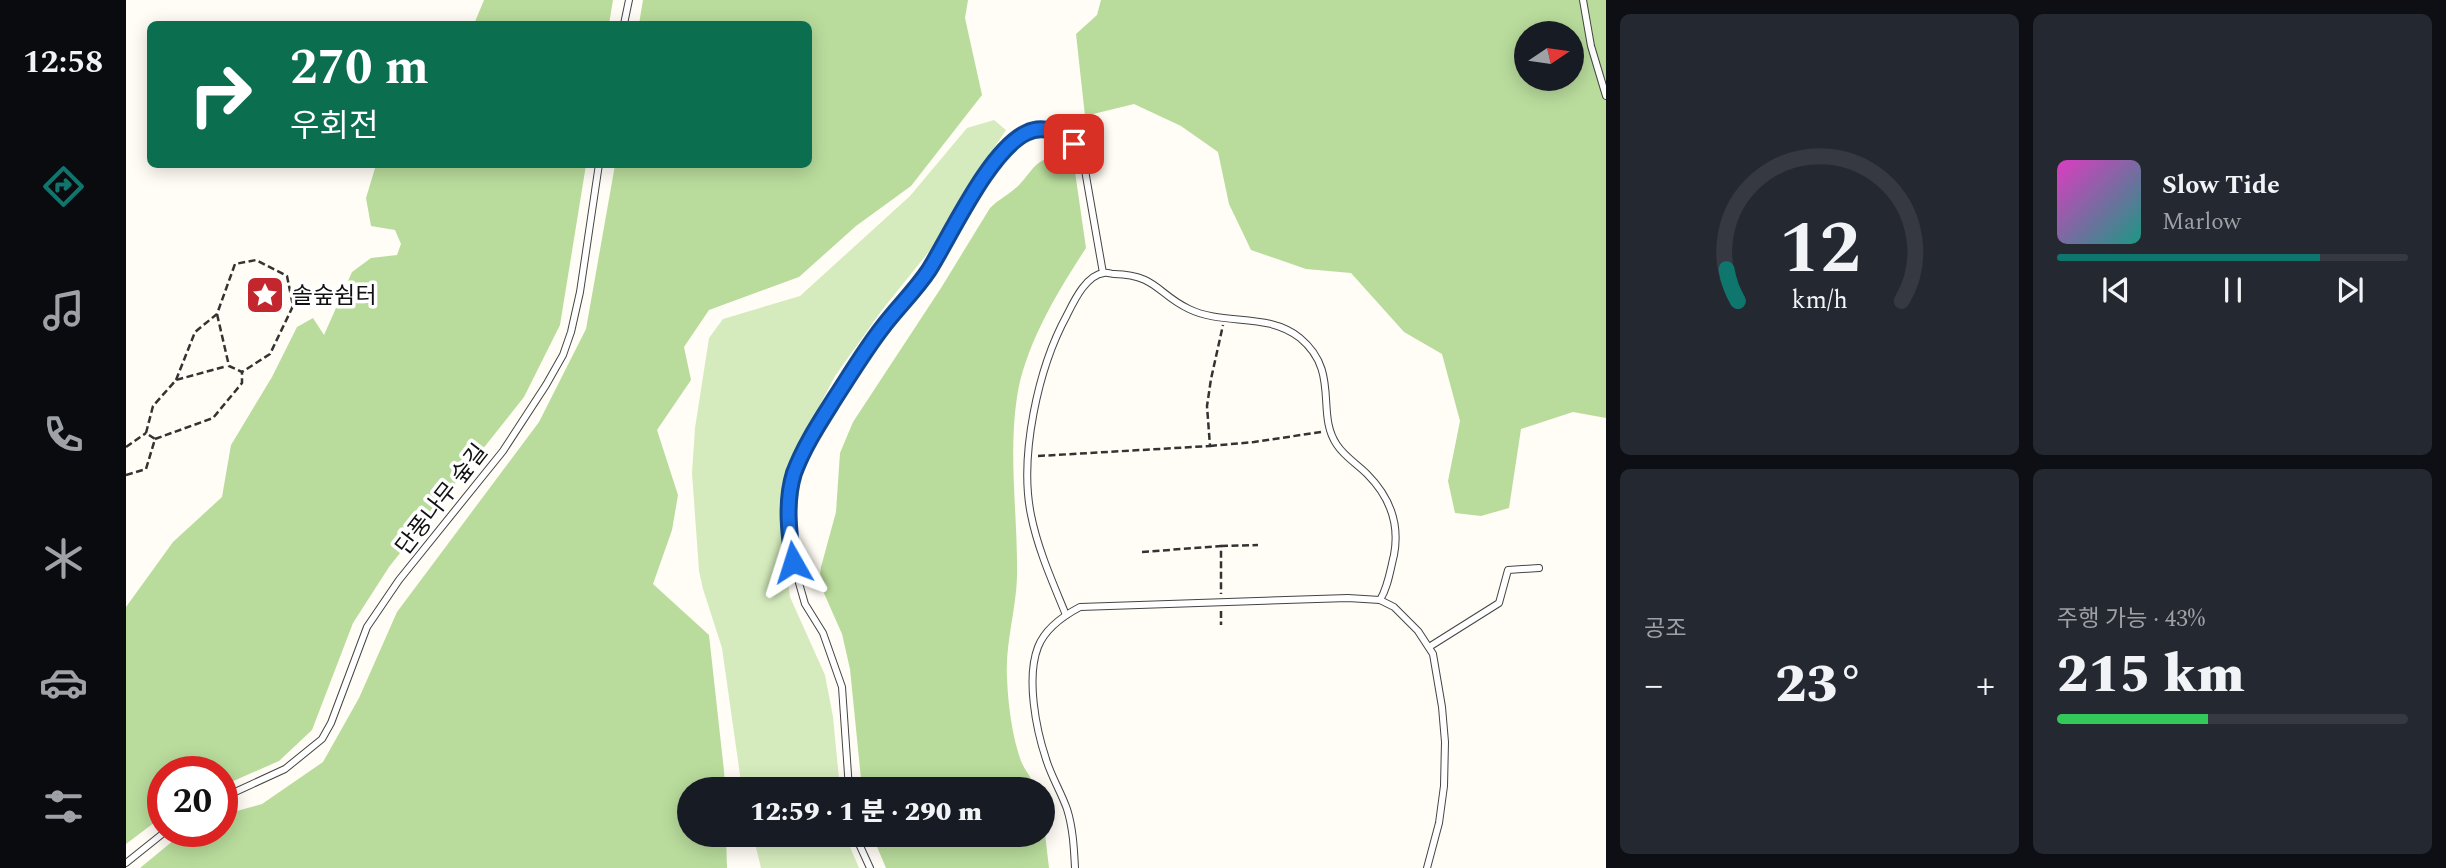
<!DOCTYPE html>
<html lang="ko">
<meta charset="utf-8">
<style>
body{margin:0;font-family:Spectral,"Noto Sans KR",serif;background:#242831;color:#f1f3f6;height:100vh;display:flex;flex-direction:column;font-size:26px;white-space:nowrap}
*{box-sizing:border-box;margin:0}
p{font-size:23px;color:#9ea1a6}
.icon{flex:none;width:38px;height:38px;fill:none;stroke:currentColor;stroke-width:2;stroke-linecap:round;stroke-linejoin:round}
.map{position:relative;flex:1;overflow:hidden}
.sheet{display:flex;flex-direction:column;gap:14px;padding:14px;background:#0d0f14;width:840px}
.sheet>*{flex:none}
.hud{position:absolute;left:21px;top:21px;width:665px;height:147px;border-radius:10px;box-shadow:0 4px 18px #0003;background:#0b6e4f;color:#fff;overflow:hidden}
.needle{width:46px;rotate:77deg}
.controls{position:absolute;left:1388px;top:21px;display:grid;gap:14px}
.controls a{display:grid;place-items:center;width:70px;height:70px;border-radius:50%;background:#171b24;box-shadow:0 4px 18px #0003;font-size:35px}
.speed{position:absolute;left:21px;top:756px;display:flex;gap:14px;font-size:35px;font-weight:700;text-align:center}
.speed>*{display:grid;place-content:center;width:91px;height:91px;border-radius:50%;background:#171b24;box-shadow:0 4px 18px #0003;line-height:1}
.speed .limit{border:10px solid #d22;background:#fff;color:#111}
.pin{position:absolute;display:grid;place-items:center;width:60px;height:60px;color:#fff;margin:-30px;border-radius:14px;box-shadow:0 4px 10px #0006}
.me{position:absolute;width:77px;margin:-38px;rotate:354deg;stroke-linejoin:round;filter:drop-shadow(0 0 5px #0008)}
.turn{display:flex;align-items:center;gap:24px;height:147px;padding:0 28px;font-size:32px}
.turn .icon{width:91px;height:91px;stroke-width:2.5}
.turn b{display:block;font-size:49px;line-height:60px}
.big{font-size:52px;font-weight:800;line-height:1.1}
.sheet .widget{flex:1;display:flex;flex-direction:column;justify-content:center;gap:10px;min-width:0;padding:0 24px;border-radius:10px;background:#242831}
.sheet .dial{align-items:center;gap:0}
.dial svg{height:182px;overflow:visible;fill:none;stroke:#363941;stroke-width:7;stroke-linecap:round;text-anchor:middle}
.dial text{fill:#f1f3f6;stroke:none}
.song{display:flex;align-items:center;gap:21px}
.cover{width:84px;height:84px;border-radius:10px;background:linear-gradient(135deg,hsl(310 70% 55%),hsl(170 70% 35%))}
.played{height:7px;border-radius:4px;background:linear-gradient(90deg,#0f766e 75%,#363941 75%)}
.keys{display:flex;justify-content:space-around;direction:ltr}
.heat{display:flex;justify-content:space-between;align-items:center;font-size:38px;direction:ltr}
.charge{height:10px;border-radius:5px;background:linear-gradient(90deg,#34c759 43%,#363941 0)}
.sheet .tiles{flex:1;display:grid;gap:14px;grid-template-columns:repeat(2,1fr)}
.trip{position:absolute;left:551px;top:777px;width:378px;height:70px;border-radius:35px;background:#171b24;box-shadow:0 4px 18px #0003;font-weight:800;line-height:70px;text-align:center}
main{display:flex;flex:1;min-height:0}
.menu{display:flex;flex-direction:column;width:126px;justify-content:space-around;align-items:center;background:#090b0e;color:#9ea1a6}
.menu .icon{width:49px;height:49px}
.menu .selected{color:#0f766e}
.menu b{font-size:32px;color:#f1f3f6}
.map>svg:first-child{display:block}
.green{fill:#d5ebbd}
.forest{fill:#b9dc9c;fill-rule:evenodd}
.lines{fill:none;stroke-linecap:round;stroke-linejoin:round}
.lane-casing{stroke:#444;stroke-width:8}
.path{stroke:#333;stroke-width:2.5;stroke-dasharray:7 3.5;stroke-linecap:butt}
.lane{stroke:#fff;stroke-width:6}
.route-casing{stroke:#114b97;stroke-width:18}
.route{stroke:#1a73e8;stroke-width:12}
.labels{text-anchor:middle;stroke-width:7;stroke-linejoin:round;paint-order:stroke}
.poi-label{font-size:23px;fill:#111;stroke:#fff;text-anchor:start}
.street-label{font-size:23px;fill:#111;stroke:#fff}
</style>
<main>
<nav class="menu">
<b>12:58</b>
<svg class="icon selected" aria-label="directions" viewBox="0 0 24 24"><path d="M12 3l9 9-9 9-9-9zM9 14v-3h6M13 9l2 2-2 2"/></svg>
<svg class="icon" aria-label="music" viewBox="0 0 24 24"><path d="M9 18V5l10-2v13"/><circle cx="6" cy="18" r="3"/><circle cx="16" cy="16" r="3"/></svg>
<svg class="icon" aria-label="phone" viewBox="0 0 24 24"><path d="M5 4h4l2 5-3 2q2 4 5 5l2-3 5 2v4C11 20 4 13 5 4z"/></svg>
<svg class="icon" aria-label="climate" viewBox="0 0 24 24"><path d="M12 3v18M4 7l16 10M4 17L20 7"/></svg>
<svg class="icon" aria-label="car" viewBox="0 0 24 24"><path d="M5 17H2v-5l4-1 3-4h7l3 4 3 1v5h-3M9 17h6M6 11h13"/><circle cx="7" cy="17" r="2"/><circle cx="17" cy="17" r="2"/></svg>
<svg class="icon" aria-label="filters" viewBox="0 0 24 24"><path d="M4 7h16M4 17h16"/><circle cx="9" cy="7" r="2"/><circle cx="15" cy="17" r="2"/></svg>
</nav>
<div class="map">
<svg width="1480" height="868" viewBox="0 0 1480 868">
<rect width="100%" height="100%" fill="#fffdf5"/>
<!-- green -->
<g class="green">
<path d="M868 120 880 130 855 167 809 244 756 310 709 376 676 439 658 484 657 542 664 597 699 675 707 717 714 789H616L596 648 577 589 573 571 566 473 569 428 583 338 597 319 674 296 784 196 841 128Z"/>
<path d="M627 835H719L733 868H635Z"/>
</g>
<!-- forest -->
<g class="forest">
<path d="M358 0H487L483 24H348Z"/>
<path d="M517 0H842L839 18 856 95 785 186 730 226 673 277 583 310 558 347 565 380 531 430 552 495 546 530 527 584 583 635 598 771 599 789H564V835H600L601 868H14L59 831H96V815L136 804 197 762 233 698 271 612 413 422 460 329 489 165 682 164V24H513Z"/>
<path d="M975 0H1480V418L1447 412 1395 429 1383 508 1355 516 1329 513 1322 481 1334 421 1316 354 1278 332 1225 273 1180 269 1125 250 1103 204 1092 152 1055 126 1008 104 959 116 950 34 971 15ZM1400 33H1446V79H1400Z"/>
<path d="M933 156 948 165 960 248C932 291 899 345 891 397 882 456 892 517 891 577 890 611 879 644 881 678 882 704 886 736 895 761 899 771 907 779 910 789H736L724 669 716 634 693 582 695 567 710 512 714 453 727 422 815 288 864 208C873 199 886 193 894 184 908 169 909 159 933 156Z"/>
<path d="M250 165H460L434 325 398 397 263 567 227 623 186 730 153 761 96 786V772H37V816L0 844V607L47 542 96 497 105 445 146 377 171 327 187 318 198 335 226 272 245 258 271 255 275 244 269 230 245 226 240 198Z"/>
<path d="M917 817 923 868H760L746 835H917Z"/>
</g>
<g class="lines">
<defs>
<g id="lane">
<path d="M1457 0 1465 46 1480 96"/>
<path d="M498 24 503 0"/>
<path d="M940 615C927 583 912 550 905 515 893 456 912 368 941 315 948 301 960 275 978 273 981 272 985 274 988 274 1031 275 1031 294 1063 309 1098 326 1142 312 1174 338 1215 372 1189 413 1211 445 1219 457 1231 464 1241 474 1264 497 1274 523 1268 555 1264 571 1262 587 1254 600"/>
<path d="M1303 647 1373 603 1382 570 1413 568"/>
<path d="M723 789 716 687 697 633 679 604 667 562 662 509 663 491 669 473 678 450 720 381 755 328 802 271 855 181 886 143 898 133 911 129 925 130 948 144 956 153 977 273"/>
<path d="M96 798 159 769 196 739 205 723 241 627 273 580 377 451 420 385 437 355 445 332 454 292 473 164"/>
<path d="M729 835 744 868"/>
<path d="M0 863 40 831"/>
<path d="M949 868C948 848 947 828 941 809 935 792 925 776 920 759 910 729 900 678 912 647 919 629 937 616 954 607L1222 598 1254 600 1268 607 1292 631 1307 654 1316 707 1319 742 1318 786 1313 823 1301 868"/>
</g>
</defs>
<!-- lane casing -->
<use href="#lane" class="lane-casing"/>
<!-- path -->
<g class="path">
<path d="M50 380 69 332 91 314 109 264 130 260 161 276 167 306 144 354 116 372"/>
<path d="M29 439 87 418 116 383V372L103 366 91 314"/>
<path d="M1084 446 1128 442 1195 432"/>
<path d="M0 447 20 433"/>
<path d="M912 456 1084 446 1081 406 1085 379 1097 325"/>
<path d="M0 475 20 469 29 439 20 433 27 406 50 380 101 366"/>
<path d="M1095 546 1132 545"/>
<path d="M1016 552 1095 546V594"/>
<path d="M1095 611V625"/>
</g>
<!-- lane -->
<use href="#lane" class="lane"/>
</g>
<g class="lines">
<defs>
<path id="route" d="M667 562C663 533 659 502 668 473 678 446 694 422 709 398 724 375 739 350 756 328 771 308 789 291 803 270 825 235 863 151 900 133 918 124 934 133 948 144"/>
</defs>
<!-- route casing -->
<use href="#route" class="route-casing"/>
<!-- route -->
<use href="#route" class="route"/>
</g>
<!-- icons -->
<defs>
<symbol id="sight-square" viewBox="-11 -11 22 22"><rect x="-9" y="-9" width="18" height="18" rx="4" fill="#c4262e" stroke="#fff"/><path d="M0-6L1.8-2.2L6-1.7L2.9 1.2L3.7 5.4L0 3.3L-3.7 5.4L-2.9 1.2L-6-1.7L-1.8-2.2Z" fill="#fff"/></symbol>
</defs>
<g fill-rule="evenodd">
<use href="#sight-square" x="117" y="273" width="44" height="44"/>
</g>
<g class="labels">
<!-- poi labels -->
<g class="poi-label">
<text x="166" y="303">솔숲쉼터</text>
</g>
<!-- street labels -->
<g class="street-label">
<text transform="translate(315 499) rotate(-52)" y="8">단풍나무 숲길</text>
</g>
</g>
</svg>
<div class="controls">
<a><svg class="needle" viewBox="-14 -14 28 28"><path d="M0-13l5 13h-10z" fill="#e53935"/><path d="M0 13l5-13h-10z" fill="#9ea1a6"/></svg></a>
</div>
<div class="speed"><div class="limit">20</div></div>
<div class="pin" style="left:948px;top:144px;background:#d93025"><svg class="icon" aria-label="arrive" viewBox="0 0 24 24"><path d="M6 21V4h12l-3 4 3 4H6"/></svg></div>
<svg class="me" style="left:667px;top:562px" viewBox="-20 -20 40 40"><path d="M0-17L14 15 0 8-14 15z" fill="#1a73e8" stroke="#fff" stroke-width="4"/></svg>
<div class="trip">12:59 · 1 분 · 290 m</div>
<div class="hud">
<div class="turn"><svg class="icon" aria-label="right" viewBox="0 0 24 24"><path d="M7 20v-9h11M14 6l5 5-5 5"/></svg><div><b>270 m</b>우회전</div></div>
</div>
</div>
<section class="sheet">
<div class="tiles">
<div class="widget dial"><svg viewBox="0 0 100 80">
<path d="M14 69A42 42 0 1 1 86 69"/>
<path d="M14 69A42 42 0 0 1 9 55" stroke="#0f766e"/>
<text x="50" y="56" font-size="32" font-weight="700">12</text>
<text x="50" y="72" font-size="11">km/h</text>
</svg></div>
<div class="widget">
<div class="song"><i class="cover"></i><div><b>Slow Tide</b><p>Marlow</p></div></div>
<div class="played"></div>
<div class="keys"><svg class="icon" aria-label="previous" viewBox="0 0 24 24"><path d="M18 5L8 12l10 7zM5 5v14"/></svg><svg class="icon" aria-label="pause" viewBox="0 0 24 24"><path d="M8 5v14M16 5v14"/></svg><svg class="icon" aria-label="next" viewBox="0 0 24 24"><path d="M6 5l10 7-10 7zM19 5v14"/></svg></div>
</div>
<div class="widget"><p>공조</p>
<div class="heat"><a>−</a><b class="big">23°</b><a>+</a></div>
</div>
<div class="widget"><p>주행 가능 · 43%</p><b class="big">215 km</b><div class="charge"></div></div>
</div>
</section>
</main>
